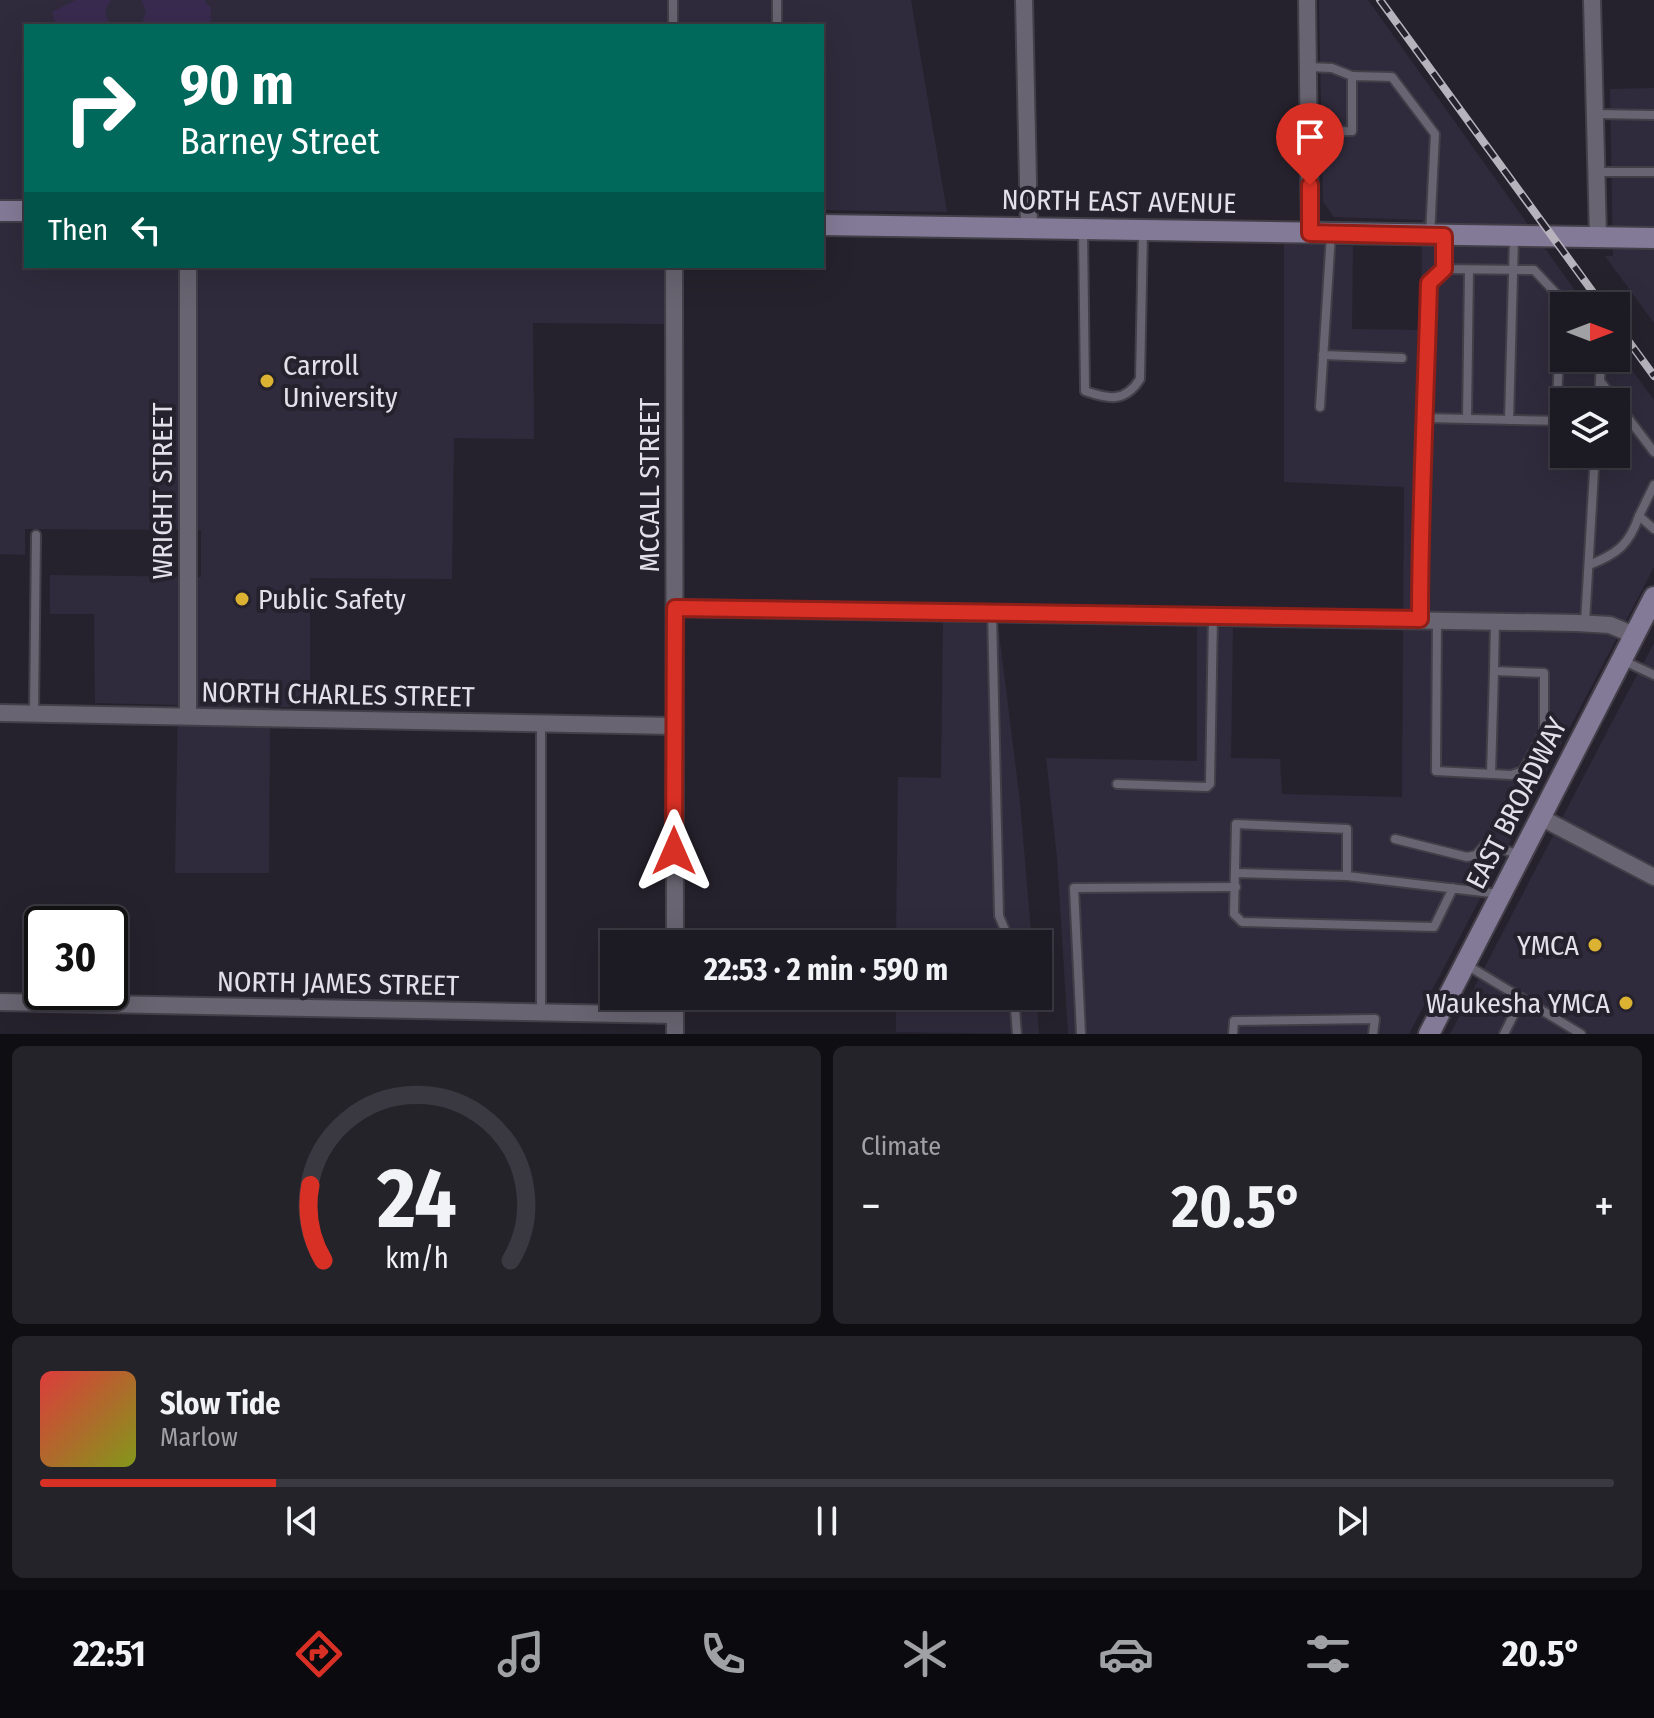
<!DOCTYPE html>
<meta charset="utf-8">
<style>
body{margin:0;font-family:"Fira Sans Condensed",sans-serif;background:#25232a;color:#f1f3f6;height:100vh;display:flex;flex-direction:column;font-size:30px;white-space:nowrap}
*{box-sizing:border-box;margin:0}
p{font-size:26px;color:#a0a1a5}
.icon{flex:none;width:44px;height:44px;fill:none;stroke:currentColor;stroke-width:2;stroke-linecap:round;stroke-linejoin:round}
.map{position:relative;height:1034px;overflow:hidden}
.details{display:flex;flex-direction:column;gap:12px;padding:12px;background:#0f0e13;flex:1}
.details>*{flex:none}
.hud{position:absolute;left:24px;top:24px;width:800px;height:244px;border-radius:0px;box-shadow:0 8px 32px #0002,0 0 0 2px #3a3840;background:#00695c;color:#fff;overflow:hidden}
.needle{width:52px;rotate:90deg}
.buttons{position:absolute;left:1550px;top:292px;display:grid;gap:16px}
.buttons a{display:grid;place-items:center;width:80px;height:80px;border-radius:0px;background:#1c1a22;box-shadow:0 8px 32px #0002,0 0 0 2px #3a3840;font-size:40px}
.speed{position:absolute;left:24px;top:906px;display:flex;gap:16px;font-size:40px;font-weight:700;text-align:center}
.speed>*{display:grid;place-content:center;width:104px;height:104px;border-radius:50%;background:#1c1a22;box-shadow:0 8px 32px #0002,0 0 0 2px #3a3840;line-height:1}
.speed .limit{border:4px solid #111;border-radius:12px;background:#fff;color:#111}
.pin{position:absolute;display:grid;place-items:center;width:68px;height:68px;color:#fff;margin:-82px -34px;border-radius:50% 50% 50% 0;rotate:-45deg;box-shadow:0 0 8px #0007}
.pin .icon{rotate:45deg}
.me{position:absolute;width:88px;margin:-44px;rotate:0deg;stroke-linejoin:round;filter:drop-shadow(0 0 6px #0008)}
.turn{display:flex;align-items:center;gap:28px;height:168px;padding:0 24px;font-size:36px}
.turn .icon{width:104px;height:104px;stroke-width:2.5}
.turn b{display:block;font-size:56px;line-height:68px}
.then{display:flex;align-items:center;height:76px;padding:0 24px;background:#0003;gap:16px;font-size:30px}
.big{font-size:60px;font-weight:700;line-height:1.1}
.details .widget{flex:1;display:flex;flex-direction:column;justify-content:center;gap:12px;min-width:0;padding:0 28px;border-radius:12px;background:#25232a}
.details .dial{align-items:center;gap:0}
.dial svg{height:208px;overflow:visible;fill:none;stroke:#3a3840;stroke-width:7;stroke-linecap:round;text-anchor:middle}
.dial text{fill:#f1f3f6;stroke:none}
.song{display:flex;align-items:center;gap:24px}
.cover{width:96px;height:96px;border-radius:12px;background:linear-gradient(135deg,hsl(0 70% 55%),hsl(70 70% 35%))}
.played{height:8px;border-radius:4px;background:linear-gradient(90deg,#d93025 15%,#3a3840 15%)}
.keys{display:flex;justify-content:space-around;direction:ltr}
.heat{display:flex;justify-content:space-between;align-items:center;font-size:44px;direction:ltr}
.details .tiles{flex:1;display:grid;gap:12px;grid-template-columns:1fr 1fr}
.widget:last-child{grid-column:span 2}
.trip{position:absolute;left:600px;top:930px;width:452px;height:80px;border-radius:0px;background:#1c1a22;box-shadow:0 8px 32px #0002,0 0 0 2px #3a3840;font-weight:700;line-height:80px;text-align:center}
.tab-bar{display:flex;height:128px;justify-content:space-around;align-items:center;background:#0b0a0e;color:#a0a1a5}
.tab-bar .icon{width:56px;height:56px}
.tab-bar .active{color:#d93025}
.tab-bar b{font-size:36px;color:#f1f3f6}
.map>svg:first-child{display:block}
.built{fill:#302b3c;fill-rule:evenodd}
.green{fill:#382b4f}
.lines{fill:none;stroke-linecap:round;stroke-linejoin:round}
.lane-casing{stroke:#423f48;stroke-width:12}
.street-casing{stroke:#423f48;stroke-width:20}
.secondary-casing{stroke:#423f48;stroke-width:24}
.lane{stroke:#686471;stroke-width:8}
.street{stroke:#686471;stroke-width:16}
.secondary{stroke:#837a97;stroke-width:20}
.rail-casing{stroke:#b6b3bc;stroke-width:8}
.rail{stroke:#26222d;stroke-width:5;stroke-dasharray:15;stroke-linecap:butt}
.route-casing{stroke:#8d1f18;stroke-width:20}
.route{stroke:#d93025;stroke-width:14}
.poi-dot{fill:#dcb233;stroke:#26222d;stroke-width:3}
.labels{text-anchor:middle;stroke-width:8;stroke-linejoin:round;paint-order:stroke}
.street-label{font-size:28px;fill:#e2e0e8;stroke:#26222d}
.poi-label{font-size:28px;fill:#e2e0e8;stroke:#26222d;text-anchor:start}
</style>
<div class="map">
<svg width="1654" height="1034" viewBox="0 0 1654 1034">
<rect width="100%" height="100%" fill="#26222d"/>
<!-- built -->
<g class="built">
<path d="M0 0H911L947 212 822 210V26H26V266H665V324L533 323 534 439 454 438 452 579 310 578V707H270L269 873H175L178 705 95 703 94 614H50V575L201 577V530L25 529V555L0 554Z"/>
<path d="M1319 0H1368L1586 306H1564V358H1616V348L1654 400V567L1409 1034H1068L1057 857 1046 758 1197 761V627L1233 628 1231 758 1280 759 1282 794 1402 797 1404 487 1284 482V244L1353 246 1352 329 1421 330 1422 220 1334 217 1323 202ZM1564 402H1616V454H1564Z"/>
<path d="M1654 88V323L1605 256H1613L1610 89Z"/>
<path d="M943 622 998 624 1020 802 1032 944H896L898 777 941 778Z"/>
<path d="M1654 643V1034H1450L1609 728Z"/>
<path d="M896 996H1036L1039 1034 896 1032Z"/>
</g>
<!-- green -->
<g class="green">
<path d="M76 0H111L105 11 110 26H56L52 12Z"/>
<path d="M141 0H204L211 8V26H141L146 11Z"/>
</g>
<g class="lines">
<defs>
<g id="lane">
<path d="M673 26V0"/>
<path d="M777 26V0"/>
<path d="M1308 67 1332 68 1352 76"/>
<path d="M1595 114 1654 115"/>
<path d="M1309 132 1352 131V76L1392 77 1435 134 1430 235"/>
<path d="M1597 172H1654"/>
<path d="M1083 229 1085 391C1108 399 1125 403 1140 379L1143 232"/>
<path d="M1444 237V269L1534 270 1568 306"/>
<path d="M1323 355 1402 358"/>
<path d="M1600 381 1616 402"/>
<path d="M1599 402 1601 358"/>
<path d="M1616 402 1654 452"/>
<path d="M1320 407 1331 234"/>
<path d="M1426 418 1564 421"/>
<path d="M1467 419 1469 270"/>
<path d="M1509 420 1514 238"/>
<path d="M1556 420 1562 299"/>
<path d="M1654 485 1639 516 1654 529"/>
<path d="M1589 565C1617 554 1629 545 1639 516"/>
<path d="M992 613 999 916 1011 944"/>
<path d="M1420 619C1420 507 1427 395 1429 283L1444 269"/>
<path d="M1437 621 1436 771 1511 775 1523 771 1544 732V673L1494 671 1495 621"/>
<path d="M1585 623 1595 454"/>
<path d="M1622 660 1654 675"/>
<path d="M34 713 36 535"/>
<path d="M541 724V1013"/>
<path d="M1491 774 1494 671"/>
<path d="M1117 784 1207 787 1210 784 1213 617"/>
<path d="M1395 839 1467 857 1476 855 1486 844 1520 855"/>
<path d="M1236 873 1347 876"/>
<path d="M1453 888 1434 927 1242 922 1234 914 1236 824 1347 829V876L1500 894"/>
<path d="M1465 964 1581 1034"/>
<path d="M1014 996 1017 1034"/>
<path d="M1081 1034 1074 888 1236 887"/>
<path d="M1233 1034 1234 1021 1375 1019 1373 1034"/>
<path d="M1504 1034 1522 998"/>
</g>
<g id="street">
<path d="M1024 0 1029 227"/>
<path d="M1307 0 1310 233"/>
<path d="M1592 0 1598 237"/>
<path d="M674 266 675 944"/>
<path d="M675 608 1577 623 1610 625 1634 635"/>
<path d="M0 713 674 726"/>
<path d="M188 716V266"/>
<path d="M1540 817 1654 877"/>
<path d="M675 996V1034"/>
<path d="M0 1002 675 1015"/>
</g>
<g id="secondary">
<path d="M0 211H26"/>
<path d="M822 225 1654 238"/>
<path d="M1429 1034 1654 597"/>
</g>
</defs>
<!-- lane casing -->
<use href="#lane" class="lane-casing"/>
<!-- street casing -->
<use href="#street" class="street-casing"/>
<!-- secondary casing -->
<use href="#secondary" class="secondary-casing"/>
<!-- lane -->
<use href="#lane" class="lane"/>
<!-- street -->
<use href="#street" class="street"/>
<!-- secondary -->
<use href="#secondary" class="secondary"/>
<defs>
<g id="rail">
<path d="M1380 0 1603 306"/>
<path d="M1616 324 1654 376"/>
</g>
</defs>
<!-- rail casing -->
<use href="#rail" class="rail-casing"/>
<!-- rail -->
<use href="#rail" class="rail"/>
</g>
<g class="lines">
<defs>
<path id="route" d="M674 851 675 608 1420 619C1420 507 1426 395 1429 283L1444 269V236L1310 233V185"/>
</defs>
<!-- route casing -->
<use href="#route" class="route-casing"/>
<!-- route -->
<use href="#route" class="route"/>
</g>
<!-- markers -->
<g class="poi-dot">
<circle cx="267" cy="381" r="8"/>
<circle cx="242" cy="599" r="8"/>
<circle cx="1595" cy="945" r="8"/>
<circle cx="1626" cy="1003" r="8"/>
</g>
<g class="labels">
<!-- street labels -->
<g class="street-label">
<text transform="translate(1119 201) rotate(1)" y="10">NORTH EAST AVENUE</text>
<text transform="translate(649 485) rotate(-90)" y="10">MCCALL STREET</text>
<text transform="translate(162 491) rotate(-90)" y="10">WRIGHT STREET</text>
<text transform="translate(338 694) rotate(1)" y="10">NORTH CHARLES STREET</text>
<text transform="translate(1516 803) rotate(-63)" y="10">EAST BROADWAY</text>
<text transform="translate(338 983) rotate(1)" y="10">NORTH JAMES STREET</text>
</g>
<!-- poi labels -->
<g class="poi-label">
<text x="283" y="375">Carroll<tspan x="283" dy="32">University</tspan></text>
<text x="258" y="609">Public Safety</text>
<text x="1579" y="955" text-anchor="end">YMCA</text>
<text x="1610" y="1013" text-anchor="end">Waukesha YMCA</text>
</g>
</g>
</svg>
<div class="buttons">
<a><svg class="needle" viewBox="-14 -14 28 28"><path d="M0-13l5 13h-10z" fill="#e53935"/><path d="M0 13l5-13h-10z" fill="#a0a1a5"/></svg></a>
<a><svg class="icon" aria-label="layers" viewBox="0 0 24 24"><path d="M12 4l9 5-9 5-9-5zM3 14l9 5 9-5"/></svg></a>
</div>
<div class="speed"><div class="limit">30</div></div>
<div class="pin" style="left:1310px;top:185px;background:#d93025"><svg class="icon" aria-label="arrive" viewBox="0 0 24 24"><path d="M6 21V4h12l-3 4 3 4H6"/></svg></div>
<svg class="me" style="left:674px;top:851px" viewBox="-20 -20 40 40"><path d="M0-17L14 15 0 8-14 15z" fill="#d93025" stroke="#fff" stroke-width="4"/></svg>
<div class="trip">22:53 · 2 min · 590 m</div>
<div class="hud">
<div class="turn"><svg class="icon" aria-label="right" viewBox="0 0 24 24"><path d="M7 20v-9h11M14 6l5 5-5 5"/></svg><div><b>90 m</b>Barney Street</div></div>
<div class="then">Then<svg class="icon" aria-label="left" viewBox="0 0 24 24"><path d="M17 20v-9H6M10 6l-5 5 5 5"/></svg></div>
</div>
</div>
<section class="details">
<div class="tiles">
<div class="widget dial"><svg viewBox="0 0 100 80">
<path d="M14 69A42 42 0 1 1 86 69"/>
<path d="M14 69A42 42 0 0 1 9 40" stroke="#d93025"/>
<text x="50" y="56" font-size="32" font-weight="700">24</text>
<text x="50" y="72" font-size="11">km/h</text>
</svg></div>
<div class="widget"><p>Climate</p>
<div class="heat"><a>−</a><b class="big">20.5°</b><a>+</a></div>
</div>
<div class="widget">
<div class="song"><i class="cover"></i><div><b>Slow Tide</b><p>Marlow</p></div></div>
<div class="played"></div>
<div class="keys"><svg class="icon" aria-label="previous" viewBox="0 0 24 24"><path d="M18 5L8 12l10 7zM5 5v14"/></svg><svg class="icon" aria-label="pause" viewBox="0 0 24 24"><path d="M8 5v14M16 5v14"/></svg><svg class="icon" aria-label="next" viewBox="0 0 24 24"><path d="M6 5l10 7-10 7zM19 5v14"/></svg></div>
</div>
</div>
</section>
<nav class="tab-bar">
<b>22:51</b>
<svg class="icon active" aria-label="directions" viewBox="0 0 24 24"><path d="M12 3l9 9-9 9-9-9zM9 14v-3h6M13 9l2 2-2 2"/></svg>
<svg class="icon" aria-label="music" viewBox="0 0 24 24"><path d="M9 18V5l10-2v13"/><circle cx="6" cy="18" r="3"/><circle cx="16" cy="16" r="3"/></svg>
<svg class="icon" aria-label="phone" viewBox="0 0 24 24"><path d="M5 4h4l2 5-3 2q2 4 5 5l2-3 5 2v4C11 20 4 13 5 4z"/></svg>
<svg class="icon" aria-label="climate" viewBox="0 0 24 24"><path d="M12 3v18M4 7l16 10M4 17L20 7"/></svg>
<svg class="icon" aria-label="car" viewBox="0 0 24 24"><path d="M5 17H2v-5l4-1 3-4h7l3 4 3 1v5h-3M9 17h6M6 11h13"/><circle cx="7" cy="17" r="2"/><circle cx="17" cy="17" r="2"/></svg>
<svg class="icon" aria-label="filters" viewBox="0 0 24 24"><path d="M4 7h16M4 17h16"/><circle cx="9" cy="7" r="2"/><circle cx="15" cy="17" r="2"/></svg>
<b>20.5°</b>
</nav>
